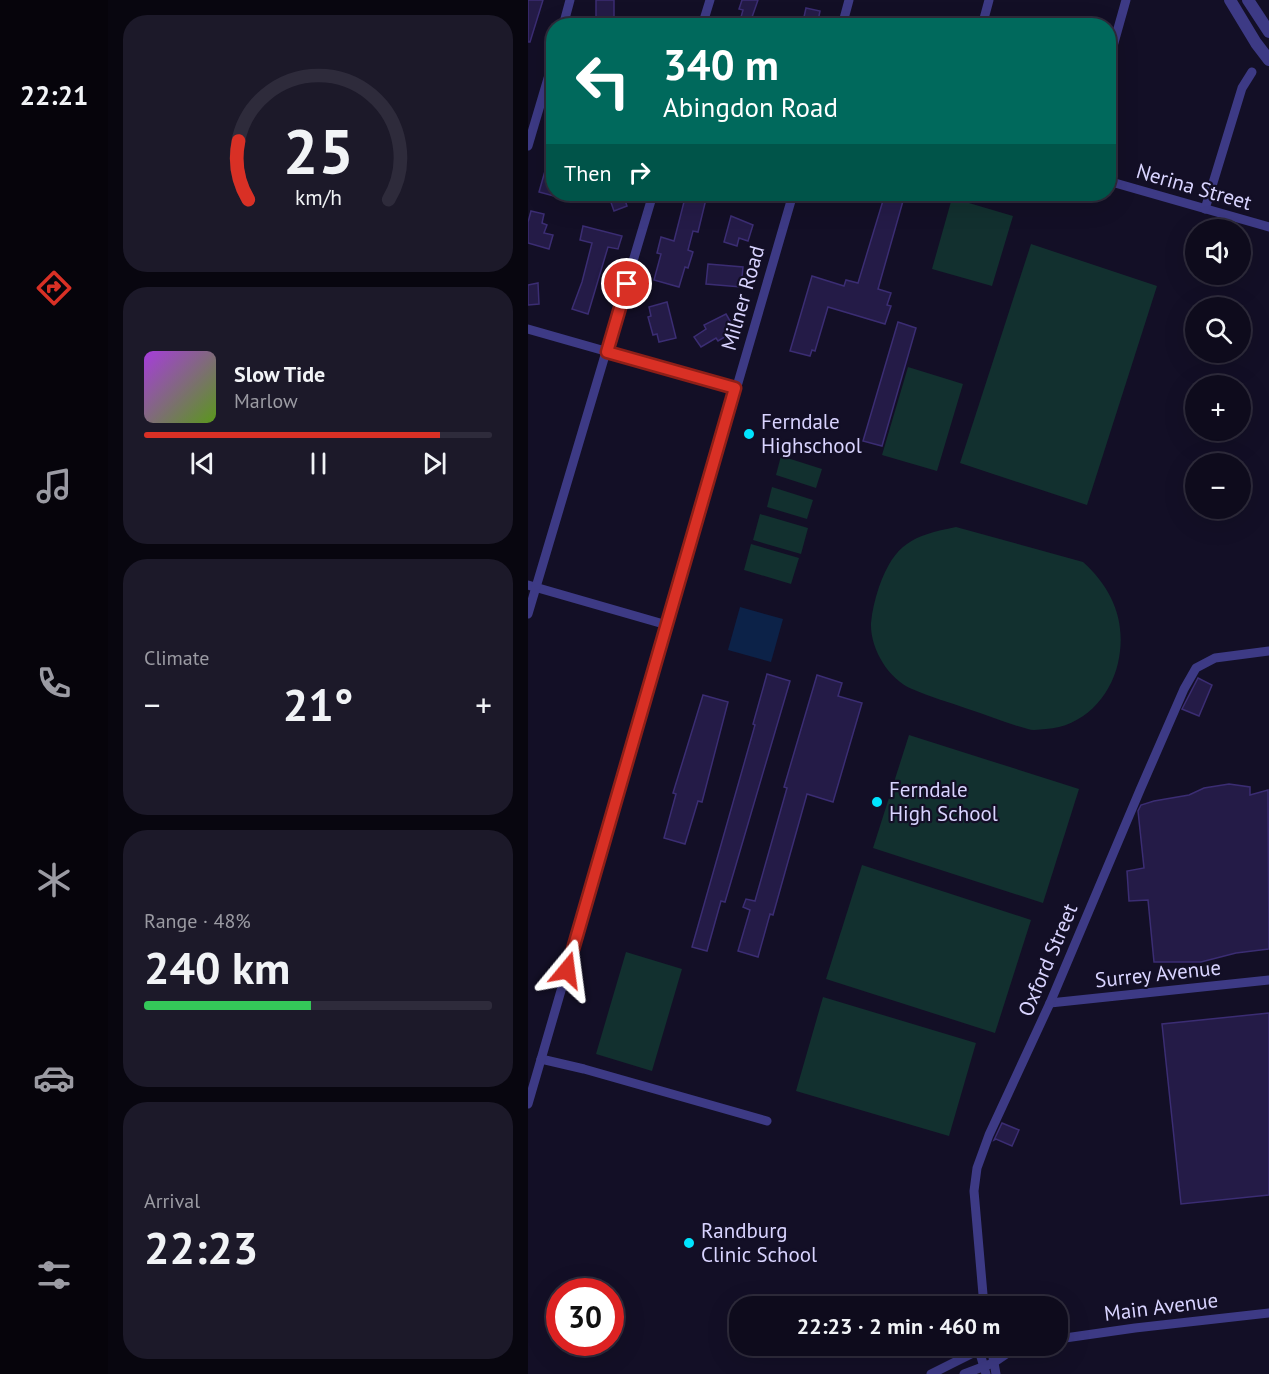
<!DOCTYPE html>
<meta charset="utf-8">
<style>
body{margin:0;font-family:"PT Sans",sans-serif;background:#1c1929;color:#f1f3f6;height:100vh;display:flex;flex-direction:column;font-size:22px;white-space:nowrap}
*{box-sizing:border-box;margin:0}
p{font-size:20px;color:#9b9ba3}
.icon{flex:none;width:33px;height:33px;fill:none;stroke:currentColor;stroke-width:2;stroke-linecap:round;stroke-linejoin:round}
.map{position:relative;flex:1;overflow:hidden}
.side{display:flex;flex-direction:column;gap:15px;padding:15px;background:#08060f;width:420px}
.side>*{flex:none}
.top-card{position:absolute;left:18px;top:18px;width:570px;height:183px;border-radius:24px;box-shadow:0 6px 24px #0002,0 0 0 2px #2e2b3b;background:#00695c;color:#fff;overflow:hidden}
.buttons{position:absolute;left:657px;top:219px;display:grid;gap:12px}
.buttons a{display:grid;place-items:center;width:66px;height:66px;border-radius:50%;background:#0e0b1c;box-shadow:0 6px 24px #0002,0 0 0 2px #2e2b3b;font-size:30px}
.speed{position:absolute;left:18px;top:1278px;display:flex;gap:12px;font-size:30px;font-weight:700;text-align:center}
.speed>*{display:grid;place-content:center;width:78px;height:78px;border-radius:50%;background:#0e0b1c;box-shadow:0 6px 24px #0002,0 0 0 2px #2e2b3b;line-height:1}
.speed .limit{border:9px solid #d22;background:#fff;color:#111}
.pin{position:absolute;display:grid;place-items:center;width:51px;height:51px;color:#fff;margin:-26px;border:3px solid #fff;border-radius:50%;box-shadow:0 2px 6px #0007}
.me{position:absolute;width:66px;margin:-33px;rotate:16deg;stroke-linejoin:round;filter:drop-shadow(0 0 4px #0008)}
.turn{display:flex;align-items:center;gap:21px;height:126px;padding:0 18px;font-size:27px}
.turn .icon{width:78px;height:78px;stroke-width:2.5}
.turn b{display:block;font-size:42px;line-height:51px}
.then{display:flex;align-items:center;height:57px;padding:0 18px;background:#0003;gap:12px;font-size:22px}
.big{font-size:45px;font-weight:700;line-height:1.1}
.side .card{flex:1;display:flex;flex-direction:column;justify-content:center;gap:9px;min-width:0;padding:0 21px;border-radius:24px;background:#1c1929}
.side .dial{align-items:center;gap:0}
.dial svg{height:156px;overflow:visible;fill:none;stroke:#2e2b3b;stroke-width:7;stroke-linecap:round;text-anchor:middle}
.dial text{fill:#f1f3f6;stroke:none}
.song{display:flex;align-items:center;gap:18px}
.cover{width:72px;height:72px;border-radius:9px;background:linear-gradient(135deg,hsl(280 70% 55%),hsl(90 70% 35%))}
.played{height:6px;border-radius:3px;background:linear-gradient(90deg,#d93025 85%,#2e2b3b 85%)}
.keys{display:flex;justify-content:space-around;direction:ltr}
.heat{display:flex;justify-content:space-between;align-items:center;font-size:33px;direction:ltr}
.charge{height:9px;border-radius:4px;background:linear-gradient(90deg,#34c759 48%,#2e2b3b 0)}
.trip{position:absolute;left:201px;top:1296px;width:339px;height:60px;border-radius:24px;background:#0e0b1c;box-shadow:0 6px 24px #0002,0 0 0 2px #2e2b3b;font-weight:700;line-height:60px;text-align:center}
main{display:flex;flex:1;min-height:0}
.tab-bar{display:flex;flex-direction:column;width:108px;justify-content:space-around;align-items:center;background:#06040b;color:#9b9ba3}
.tab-bar .icon{width:42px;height:42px}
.tab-bar .current{color:#d93025}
.tab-bar b{font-size:27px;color:#f1f3f6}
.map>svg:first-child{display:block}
.green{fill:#12302f}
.water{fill:#0c2248}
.building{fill:#241b47;stroke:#3b2d73;stroke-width:1.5}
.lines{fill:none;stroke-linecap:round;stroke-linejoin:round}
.minor{stroke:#3d3a85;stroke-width:9}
.tertiary{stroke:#3d3a85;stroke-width:12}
.route-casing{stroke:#8d1f18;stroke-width:15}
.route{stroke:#d93025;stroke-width:10}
.poi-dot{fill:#00e5ff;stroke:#130f26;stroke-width:2}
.labels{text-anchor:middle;stroke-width:4.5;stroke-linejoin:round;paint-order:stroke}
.street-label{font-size:21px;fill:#d9d4ff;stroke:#130f26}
.poi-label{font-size:21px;fill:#d9d4ff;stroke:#130f26;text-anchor:start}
</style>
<main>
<nav class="tab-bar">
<b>22:21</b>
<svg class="icon current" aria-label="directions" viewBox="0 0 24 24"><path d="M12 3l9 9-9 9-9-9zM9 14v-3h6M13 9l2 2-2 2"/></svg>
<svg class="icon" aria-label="music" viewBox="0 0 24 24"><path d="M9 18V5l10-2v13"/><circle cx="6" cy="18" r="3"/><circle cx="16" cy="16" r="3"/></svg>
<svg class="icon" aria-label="phone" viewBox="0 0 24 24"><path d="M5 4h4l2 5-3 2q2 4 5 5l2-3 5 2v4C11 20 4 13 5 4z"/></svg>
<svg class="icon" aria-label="climate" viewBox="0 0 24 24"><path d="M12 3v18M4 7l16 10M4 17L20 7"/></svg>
<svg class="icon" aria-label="car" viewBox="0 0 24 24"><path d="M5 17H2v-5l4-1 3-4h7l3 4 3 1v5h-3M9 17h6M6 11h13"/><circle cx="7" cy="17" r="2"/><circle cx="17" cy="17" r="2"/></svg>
<svg class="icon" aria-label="filters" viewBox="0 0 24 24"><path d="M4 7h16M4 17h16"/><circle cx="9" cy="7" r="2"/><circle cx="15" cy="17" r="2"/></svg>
</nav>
<section class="side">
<div class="card dial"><svg viewBox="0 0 100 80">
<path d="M14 69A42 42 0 1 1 86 69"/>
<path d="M14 69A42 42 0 0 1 9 39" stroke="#d93025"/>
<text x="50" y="56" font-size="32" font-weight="700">25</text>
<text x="50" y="72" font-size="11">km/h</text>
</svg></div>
<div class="card">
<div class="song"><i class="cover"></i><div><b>Slow Tide</b><p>Marlow</p></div></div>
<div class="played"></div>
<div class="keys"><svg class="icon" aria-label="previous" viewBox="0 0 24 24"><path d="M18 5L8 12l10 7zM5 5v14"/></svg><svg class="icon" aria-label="pause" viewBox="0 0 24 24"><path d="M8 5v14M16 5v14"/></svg><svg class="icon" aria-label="next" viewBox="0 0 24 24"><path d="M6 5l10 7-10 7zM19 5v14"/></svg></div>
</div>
<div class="card"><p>Climate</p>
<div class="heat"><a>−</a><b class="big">21°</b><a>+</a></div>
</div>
<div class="card"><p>Range · 48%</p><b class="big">240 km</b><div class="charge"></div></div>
<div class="card"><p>Arrival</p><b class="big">22:23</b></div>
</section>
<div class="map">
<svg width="741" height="1374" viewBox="0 0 741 1374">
<rect width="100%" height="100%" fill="#130f26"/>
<!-- green -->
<g class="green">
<path d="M424 198 485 216 464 286 404 269Z"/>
<path d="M503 244 629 286 559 505 432 463Z"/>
<path d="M380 367 435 384 409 471 354 455Z"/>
<path d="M253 456 294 469 288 488 248 475Z"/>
<path d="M244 487 285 500 279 519 239 507Z"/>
<path d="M232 514 280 528 273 554 225 540Z"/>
<path d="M428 527 555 562C585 589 599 623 590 663 582 698 554 727 518 729 512 729 506 731 500 729 480 724 459 715 440 709 421 702 402 697 384 689 360 679 342 648 343 623 344 611 347 599 351 587 367 543 384 536 428 527Z"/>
<path d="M223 544 271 558 263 584 216 570Z"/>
<path d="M381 735 551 789 515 903 345 848Z"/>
<path d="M334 865 503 920 467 1033 298 979Z"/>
<path d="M98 952 154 969 124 1071 68 1054Z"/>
<path d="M295 997 448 1043 421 1136 268 1091Z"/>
</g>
<!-- water -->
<path class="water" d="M212 607 255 619 243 662 200 650Z"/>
<!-- building -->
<g class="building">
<path d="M0 0H15L2 42H0Z"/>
<rect x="68" y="0" width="18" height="26"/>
<path d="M214 0H230L223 20 213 17 215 10 211 9Z"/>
<path d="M278 8 292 11 289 26H274Z"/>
<path d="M23 150H26V196L11 192Z"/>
<path d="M80 194H95L99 206 86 211Z"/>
<path d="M158 194 179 195 170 232 165 231 160 250 165 252 160 268 157 267 151 287 126 280 133 254 129 253 133 237 146 241Z"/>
<path d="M357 194H377L350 289 363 293 359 305 363 306 357 324 300 307 287 351 284 350 282 356 262 351 284 276 316 286 318 280 330 283Z"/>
<path d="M3 211 16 214 14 223 19 225 16 233 25 235 21 249 0 243V222Z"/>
<path d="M203 216 225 225 220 241 211 238 209 246 196 242Z"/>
<path d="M55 226 94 236 90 249 80 247 60 314 44 309 54 282 64 243 52 240Z"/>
<path d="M180 264 215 267 213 287 178 284Z"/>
<path d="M10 283 11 304 0 305V285Z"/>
<path d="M139 302 148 338 131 342 129 334 125 335 120 317 123 316 121 307Z"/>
<path d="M198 314 205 326 197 331 200 335 190 341 188 338 173 347 166 337 178 329 176 325Z"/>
<path d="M370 322 388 328 354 446 335 441Z"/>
<path d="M239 674 262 681 197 902 193 901 179 951 164 947 227 725 225 724Z"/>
<path d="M289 675 314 683 310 696 334 703 305 802 279 794 245 915 242 914 230 957 210 951 222 910 215 907 218 899 227 901 259 788 256 787Z"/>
<path d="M670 678 684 685 671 716 654 709Z"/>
<path d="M175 695 200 702 174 802 170 801 157 844 136 838 148 794 145 793Z"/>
<path d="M701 784 722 787V795L740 790 741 949 708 953 673 962H626L620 900 601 901 599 871 616 868 610 811 613 805 626 801 661 795 676 788Z"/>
<path d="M741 1013V1195L653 1204 634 1024Z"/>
<path d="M474 1123 491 1130 484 1146 468 1139 466 1140Z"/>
</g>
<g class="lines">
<!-- minor -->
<g class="minor">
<path d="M35 26 42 0"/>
<path d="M174 26 182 0"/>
<path d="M314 26 321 0"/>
<path d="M454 26 461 0"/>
<path d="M580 64 598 0"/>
<path d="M0 146 26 58"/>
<path d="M580 181 741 227"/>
<path d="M677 209 714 88 724 72"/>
<path d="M0 329 207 388"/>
<path d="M0 585 139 625"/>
<path d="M0 614 125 194"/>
<path d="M522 1003 741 980"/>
<path d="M13 1059 56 1069 239 1121"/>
<path d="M0 1104 265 194"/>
<path d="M456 1306 446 1191 449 1168 461 1135 522 1003 612 790 656 689 668 668 687 658 741 651"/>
<path d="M530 1339 607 1328 741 1313"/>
<path d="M452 1346 451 1350 458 1374"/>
<path d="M463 1346 468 1374"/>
<path d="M403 1374 451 1350 463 1347 494 1346"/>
<path d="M436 1374 465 1363 490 1346"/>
</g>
<!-- tertiary -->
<g class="tertiary">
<path d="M702 0 728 43 741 60"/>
<path d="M720 0 741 32"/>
</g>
</g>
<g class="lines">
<defs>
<path id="route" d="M39 970 207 388 79 352 99 284"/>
</defs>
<!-- route casing -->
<use href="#route" class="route-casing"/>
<!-- route -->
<use href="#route" class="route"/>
</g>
<!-- markers -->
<g class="poi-dot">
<circle cx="221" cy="434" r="6"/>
<circle cx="349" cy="802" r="6"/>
<circle cx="161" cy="1243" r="6"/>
</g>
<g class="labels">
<!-- street labels -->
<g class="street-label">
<text transform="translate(666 187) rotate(16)" y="7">Nerina Street</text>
<text transform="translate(215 298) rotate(-74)" y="7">Milner Road</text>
<text transform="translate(520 960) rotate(-67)" y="7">Oxford Street</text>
<text transform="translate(630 974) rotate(-6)" y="7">Surrey Avenue</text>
<text transform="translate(633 1307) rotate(-7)" y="7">Main Avenue</text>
</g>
<!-- poi labels -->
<g class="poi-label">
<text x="233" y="429">Ferndale<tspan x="233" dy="24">Highschool</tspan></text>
<text x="361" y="797">Ferndale<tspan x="361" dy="24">High School</tspan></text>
<text x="173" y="1238">Randburg<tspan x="173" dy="24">Clinic School</tspan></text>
</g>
</g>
</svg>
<div class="buttons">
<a><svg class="icon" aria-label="sound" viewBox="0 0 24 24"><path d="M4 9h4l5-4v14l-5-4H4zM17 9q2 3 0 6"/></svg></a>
<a><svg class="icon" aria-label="search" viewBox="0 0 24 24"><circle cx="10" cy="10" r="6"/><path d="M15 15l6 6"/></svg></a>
<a>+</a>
<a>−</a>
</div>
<div class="speed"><div class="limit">30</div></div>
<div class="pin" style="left:99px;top:284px;background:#d93025"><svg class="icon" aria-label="arrive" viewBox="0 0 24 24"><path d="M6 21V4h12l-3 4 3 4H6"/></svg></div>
<svg class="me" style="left:39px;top:970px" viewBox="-20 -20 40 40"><path d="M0-17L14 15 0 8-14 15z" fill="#d93025" stroke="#fff" stroke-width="4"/></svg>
<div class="trip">22:23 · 2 min · 460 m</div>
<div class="top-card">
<div class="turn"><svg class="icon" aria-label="left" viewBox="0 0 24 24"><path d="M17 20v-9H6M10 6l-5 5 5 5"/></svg><div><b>340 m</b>Abingdon Road</div></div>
<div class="then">Then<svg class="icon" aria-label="right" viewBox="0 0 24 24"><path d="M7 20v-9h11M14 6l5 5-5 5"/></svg></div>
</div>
</div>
</main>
